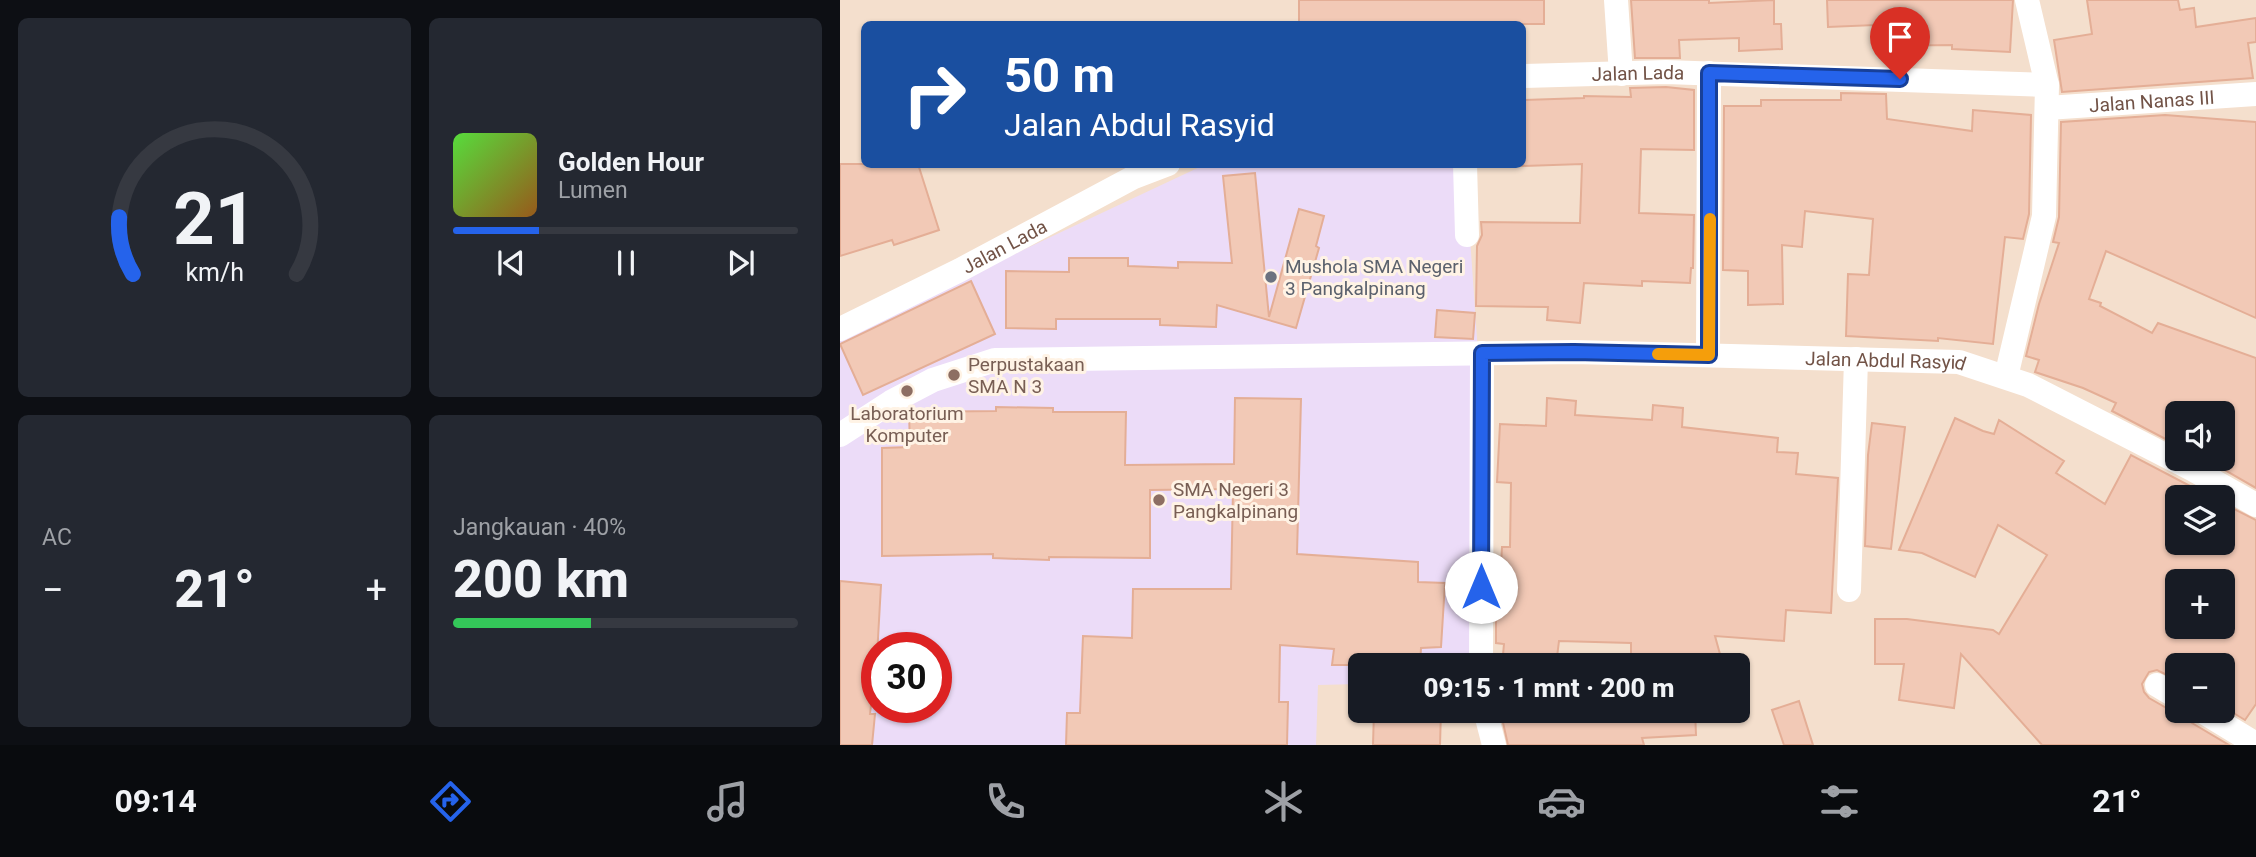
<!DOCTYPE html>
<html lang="id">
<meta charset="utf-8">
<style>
body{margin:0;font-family:Roboto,sans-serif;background:#242831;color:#f1f3f6;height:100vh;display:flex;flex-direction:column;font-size:26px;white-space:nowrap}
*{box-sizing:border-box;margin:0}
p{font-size:23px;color:#9ea1a6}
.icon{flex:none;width:38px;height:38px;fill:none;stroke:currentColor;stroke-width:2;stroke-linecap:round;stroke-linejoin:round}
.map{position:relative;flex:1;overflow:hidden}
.sheet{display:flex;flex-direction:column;gap:18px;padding:18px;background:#0d0f14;width:840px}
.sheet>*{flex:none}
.banner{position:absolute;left:21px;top:21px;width:665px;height:147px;border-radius:10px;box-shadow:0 2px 5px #0004;background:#1a4fa0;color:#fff;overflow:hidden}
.buttons{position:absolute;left:1325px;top:401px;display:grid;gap:14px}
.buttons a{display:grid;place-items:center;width:70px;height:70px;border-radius:10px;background:#171b24;box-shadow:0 2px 5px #0004;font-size:35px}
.speed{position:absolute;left:21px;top:632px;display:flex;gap:14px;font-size:35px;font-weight:700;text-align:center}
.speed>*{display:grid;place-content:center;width:91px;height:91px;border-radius:50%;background:#171b24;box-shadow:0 2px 5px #0004;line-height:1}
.speed .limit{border:10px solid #d22;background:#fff;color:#111}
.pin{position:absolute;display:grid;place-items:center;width:60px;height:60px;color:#fff;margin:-72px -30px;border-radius:50% 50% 50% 0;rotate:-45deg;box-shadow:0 0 7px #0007}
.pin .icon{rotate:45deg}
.me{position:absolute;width:77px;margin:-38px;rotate:0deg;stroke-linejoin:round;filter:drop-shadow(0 0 5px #0008)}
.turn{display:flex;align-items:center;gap:24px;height:147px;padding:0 28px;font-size:32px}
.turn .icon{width:91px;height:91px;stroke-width:2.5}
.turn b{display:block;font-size:49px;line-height:60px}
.big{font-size:52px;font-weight:800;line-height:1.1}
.sheet .card{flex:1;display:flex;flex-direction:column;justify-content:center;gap:10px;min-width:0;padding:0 24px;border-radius:10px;background:#242831}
.sheet .dial{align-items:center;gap:0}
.dial svg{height:182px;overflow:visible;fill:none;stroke:#363941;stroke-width:7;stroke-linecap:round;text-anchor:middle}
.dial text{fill:#f1f3f6;stroke:none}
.song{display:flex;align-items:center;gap:21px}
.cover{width:84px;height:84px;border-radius:10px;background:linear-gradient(135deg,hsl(110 70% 55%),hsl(30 70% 35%))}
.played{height:7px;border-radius:4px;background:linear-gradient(90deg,#2563eb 25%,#363941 25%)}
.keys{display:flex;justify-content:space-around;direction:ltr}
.heat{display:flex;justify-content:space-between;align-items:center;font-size:38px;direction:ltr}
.charge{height:10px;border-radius:5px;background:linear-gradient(90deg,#34c759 40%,#363941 0)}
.sheet .tiles{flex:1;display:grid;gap:18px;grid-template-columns:repeat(2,1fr)}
.trip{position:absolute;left:508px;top:653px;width:402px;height:70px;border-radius:10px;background:#171b24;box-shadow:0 2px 5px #0004;font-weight:800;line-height:70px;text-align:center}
.dock{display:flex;height:112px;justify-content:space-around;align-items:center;background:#090b0e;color:#9ea1a6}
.dock .icon{width:49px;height:49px}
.dock .selected{color:#2563eb}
.dock b{font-size:32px;color:#f1f3f6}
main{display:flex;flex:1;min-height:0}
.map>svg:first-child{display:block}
.residential{fill:#f4dfcd;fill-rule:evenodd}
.education{fill:#ecdcf8;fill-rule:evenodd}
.building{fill:#f2c9b6;stroke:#e4ae96;stroke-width:2;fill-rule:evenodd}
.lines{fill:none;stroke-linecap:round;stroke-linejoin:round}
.street{stroke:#fff;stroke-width:24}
.route-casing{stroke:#184099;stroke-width:18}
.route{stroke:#2563eb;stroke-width:12}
.slow{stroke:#f59e0b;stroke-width:12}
.worship-dot{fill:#6b7280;stroke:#fff3e5;stroke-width:2.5}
.education-dot{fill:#8d6e63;stroke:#fff3e5;stroke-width:2.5}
.labels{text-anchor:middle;stroke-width:6;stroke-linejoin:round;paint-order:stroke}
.street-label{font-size:19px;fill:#725347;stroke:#fff3e5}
.worship-label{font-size:19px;fill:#5b616d;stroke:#fff3e5;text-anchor:start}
.education-label{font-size:19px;fill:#785e54;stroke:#fff3e5;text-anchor:start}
</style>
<main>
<section class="sheet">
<div class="tiles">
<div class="card dial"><svg viewBox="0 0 100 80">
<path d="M14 69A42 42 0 1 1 86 69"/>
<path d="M14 69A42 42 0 0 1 8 44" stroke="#2563eb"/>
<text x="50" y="56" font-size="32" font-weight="700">21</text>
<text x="50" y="72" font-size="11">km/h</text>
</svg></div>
<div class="card">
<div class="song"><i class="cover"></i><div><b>Golden Hour</b><p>Lumen</p></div></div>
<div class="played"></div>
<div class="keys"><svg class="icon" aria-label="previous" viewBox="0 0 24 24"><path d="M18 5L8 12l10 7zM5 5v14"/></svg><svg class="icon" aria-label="pause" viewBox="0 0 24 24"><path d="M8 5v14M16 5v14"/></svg><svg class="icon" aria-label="next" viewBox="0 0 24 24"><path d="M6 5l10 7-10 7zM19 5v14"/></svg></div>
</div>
<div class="card"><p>AC</p>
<div class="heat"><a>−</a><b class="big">21°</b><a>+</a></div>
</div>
<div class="card"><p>Jangkauan · 40%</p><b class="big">200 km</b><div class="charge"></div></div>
</div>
</section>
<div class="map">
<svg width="1416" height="745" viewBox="0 0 1416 745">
<rect width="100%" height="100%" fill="#fceede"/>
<!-- residential -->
<path class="residential" d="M0 0H1416V745H0ZM24 24H682V164H24ZM1337 413H1382V458H1337ZM1337 497H1382V542H1337ZM1337 581H1382V626H1337ZM37 648H96V707H37ZM520 665H898V710H520ZM1337 665H1382V710H1337Z"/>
<!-- education -->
<path class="education" d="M364 165H625L638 353V665H520V684L478 685 476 745H0V336ZM37 648H96V707H37Z"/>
<!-- building -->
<g class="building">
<rect x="459" y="0" width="245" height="24"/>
<path d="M791 0H869V3L934 0V24H941L942 49 899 51V38L839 40 840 58H795Z"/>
<path d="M987 0H1173L1170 52 1112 49V45L1035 46V25L988 27Z"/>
<path d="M1247 0H1338L1340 10 1354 8 1356 27 1416 18V42L1408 43 1413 78 1222 92 1214 40 1252 34Z"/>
<path d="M826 87 854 90V150L801 149 799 213 854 215 853 268H851L850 283 802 281V286L744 283 740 323 707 320 708 307 636 306 637 246 642 235 641 222 740 223 742 164 682 166V100L744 98V96L791 97 790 88Z"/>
<path d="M1001 93 1046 94 1047 119 1132 131 1133 110 1191 115 1189 214 1183 239 1165 237 1153 344 1098 338V341L1006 336 1008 274 1029 275 1033 219 965 211 962 247 942 245 943 304 908 305V271L883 270 884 106H921V100H1001Z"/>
<path d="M1325 115 1416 122V318L1266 251 1249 299 1261 303 1260 306 1312 333 1318 323 1416 358V488L1364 458H1382V413H1337V445L1272 411 1276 403 1243 388 1195 372 1199 360 1186 356 1199 304 1219 243 1213 242 1219 217 1221 122Z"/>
<path d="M0 164H78L99 230 54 245 52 240 0 256Z"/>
<path d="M415 173 429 317 459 209 484 216 476 246 479 248 456 328 377 305 376 327 320 325V319H216V329L166 328V271L229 272V258H288V266L338 268V262L392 263 383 176Z"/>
<path d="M131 281 155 334 23 395 0 344Z"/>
<path d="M597 310 635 313 633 339 595 337Z"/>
<path d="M395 398 461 399 457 554 578 562V582L605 583 601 647 581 648 580 665H492L494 649 440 645 439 702H448L447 745H226L227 713H240L243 636 292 638 293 589H391L393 489 310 490V558L209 557V560L153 558V554L42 556V448L70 447 69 412 156 411V407L213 408V412H286L285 465 394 464Z"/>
<path d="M707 398 736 401 735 415 812 420 813 405 843 408 842 427 938 438 937 452 958 453 956 474 998 478 991 613 946 610 944 641 875 636 883 665H791V643L719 641 716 665H662L664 644 656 643V607H659L662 547H670L671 483 657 482 660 424 706 426Z"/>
<path d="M1115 418 1143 431 1154 434 1159 420 1224 461 1216 473 1265 504 1291 455 1371 497H1337V542H1382V503L1416 520V704L1405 720 1382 706V665H1337V680L1317 670 1309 672 1302 684 1304 692 1309 698 1330 710H1345L1347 718 1352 723 1389 745H1202L1121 654 1114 708 1059 700 1064 664H1035V619H1067L1153 630 1159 634 1207 555 1158 525 1135 577 1082 553 1059 550ZM1337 581H1382V626H1337Z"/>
<path d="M1032 423 1065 427 1051 549 1025 546 1028 455Z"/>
<path d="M0 581 41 585 37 656 30 714H35L32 745H0Z"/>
<path d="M959 701 973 745H944L932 710Z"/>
<path d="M534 710H601L600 745H533Z"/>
<path d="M682 710H855L856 735 802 738 804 745H668L662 718Z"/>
</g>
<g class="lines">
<!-- street -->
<g class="street">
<path d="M776 0 781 74"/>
<path id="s1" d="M682 76 826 72 1207 85"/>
<path id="s2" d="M1207 108 1416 94"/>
<path d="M625 164 627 235"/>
<path id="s3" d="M0 329 120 270 294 177 328 164"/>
<path d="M868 355 869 73"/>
<path d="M1166 377 1204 216 1207 85 1187 0"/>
<path id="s4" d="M0 435 51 402 93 380 155 360 734 352 1119 362 1188 385 1352 469 1416 505"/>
<path d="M1009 590 1016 359"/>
<path d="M641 665 642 353"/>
<path d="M1317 685 1337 697"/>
<path d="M645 710 654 745"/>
<path d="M1360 710 1416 744"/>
</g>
</g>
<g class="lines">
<defs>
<path id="route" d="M641 587 642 353 734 352 869 355V73L1060 79"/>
</defs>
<!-- route casing -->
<use href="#route" class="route-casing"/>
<!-- route -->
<use href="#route" class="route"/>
<!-- slow -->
<path class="slow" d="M818 354 869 355 870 219"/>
</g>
<!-- markers -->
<circle class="worship-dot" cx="431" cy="277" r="7"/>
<g class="education-dot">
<circle cx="114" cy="375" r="7"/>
<circle cx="67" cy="391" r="7"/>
<circle cx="319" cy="500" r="7"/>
</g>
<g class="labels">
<!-- street labels -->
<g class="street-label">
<text dy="7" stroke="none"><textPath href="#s1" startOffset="116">Jalan Lada</textPath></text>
<text dy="7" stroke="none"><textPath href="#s2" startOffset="105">Jalan Nanas III</textPath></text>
<text dy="7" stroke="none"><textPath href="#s3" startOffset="184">Jalan Lada</textPath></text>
<text dy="7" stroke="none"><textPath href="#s4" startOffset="1064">Jalan Abdul Rasyid</textPath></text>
</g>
<!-- worship labels -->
<g class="worship-label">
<text x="445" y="273">Mushola SMA Negeri<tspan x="445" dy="22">3 Pangkalpinang</tspan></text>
</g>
<!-- education labels -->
<g class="education-label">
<text x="128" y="371">Perpustakaan<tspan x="128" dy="22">SMA N 3</tspan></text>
<text x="67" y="420" text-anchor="middle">Laboratorium<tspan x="67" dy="22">Komputer</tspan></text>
<text x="333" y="496">SMA Negeri 3<tspan x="333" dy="22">Pangkalpinang</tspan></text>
</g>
</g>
</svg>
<div class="buttons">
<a><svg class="icon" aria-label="sound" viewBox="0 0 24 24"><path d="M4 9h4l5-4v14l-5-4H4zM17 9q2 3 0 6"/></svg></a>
<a><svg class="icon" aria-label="layers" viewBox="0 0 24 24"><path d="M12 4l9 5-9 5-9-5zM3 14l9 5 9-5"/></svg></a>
<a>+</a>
<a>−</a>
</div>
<div class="speed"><div class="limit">30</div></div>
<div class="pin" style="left:1060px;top:79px;background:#d93025"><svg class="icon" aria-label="arrive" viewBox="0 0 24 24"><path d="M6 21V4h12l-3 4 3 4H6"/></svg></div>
<svg class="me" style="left:641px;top:587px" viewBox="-20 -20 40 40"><circle r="19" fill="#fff"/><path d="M0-13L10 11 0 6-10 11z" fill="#2563eb"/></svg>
<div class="trip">09:15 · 1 mnt · 200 m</div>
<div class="banner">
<div class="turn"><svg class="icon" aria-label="right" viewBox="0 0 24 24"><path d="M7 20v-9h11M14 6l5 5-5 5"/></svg><div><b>50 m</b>Jalan Abdul Rasyid</div></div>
</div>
</div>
</main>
<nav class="dock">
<b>09:14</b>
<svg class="icon selected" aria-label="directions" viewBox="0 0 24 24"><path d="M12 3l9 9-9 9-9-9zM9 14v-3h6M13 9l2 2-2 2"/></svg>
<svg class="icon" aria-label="music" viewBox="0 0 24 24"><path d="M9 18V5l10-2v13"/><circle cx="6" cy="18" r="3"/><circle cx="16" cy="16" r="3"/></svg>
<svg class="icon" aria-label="phone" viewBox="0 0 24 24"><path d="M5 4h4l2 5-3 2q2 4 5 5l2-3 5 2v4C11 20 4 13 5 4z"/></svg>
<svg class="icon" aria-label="climate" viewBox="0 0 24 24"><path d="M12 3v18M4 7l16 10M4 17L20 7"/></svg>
<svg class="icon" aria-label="car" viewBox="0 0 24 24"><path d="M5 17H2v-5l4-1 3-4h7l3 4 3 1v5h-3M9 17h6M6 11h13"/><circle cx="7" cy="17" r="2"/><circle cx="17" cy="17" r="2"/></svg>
<svg class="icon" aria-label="filters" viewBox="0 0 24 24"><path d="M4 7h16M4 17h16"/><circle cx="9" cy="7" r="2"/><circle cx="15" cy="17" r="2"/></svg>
<b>21°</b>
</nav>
